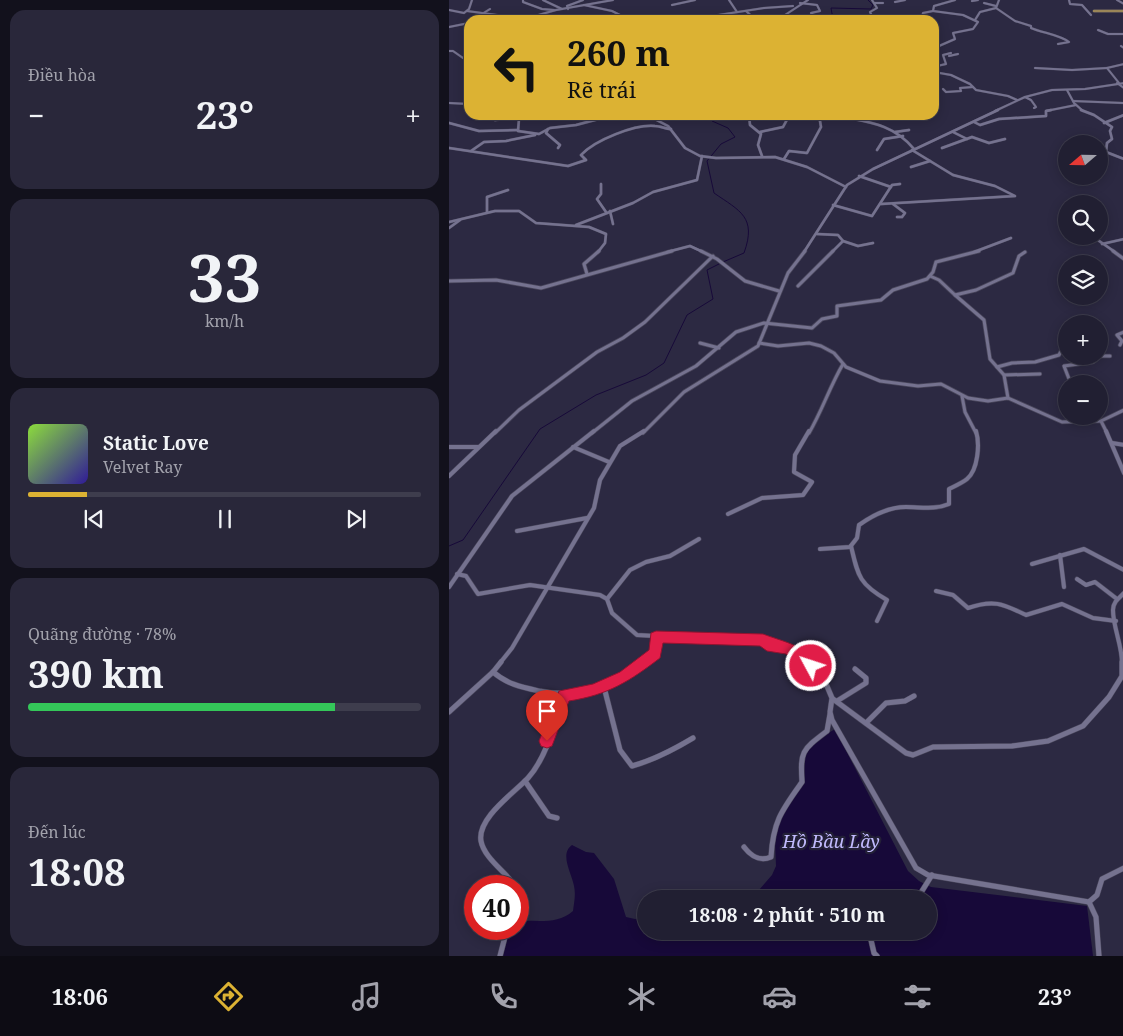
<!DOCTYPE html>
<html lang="vi">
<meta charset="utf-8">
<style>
body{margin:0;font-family:"Noto Serif",serif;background:#29273a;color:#f1f3f6;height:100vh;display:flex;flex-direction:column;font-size:19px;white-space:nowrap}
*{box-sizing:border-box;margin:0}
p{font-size:16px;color:#a2a2ac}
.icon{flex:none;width:28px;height:28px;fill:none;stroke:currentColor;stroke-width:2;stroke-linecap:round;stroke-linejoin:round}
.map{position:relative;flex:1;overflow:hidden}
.side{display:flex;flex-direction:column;gap:10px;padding:10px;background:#12111c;width:449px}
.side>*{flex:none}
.top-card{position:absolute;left:15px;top:15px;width:475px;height:105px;border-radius:15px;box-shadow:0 2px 12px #0003,0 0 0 1px #3e3d4d;background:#dcb233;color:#111;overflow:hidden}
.needle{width:32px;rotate:250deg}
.controls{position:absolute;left:609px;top:135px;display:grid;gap:10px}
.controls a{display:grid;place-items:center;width:50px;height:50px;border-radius:50%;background:#211f32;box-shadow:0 2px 12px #0003,0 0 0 1px #3e3d4d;font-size:25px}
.speed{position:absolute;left:15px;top:875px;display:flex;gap:10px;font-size:25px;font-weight:700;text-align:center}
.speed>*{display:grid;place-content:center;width:65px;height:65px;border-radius:50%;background:#211f32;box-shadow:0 2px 12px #0003,0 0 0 1px #3e3d4d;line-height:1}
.speed .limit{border:8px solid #d22;background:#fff;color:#111}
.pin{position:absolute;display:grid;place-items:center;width:42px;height:42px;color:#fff;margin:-51px -21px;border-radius:50% 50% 50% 0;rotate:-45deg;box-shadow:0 0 5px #0007}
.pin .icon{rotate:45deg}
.me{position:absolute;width:55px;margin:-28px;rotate:310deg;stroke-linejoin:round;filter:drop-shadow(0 0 4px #0008)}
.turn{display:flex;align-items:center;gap:18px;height:105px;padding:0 20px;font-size:22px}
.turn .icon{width:65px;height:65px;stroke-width:2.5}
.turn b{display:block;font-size:35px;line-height:42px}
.big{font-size:38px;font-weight:700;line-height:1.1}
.side .widget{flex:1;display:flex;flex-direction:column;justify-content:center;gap:8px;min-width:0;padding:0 18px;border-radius:15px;background:#29273a}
.side .dial{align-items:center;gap:0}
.dial b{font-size:65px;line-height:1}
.song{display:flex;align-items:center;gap:15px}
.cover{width:60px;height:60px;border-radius:8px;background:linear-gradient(135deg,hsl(90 70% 55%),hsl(250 70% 35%))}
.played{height:5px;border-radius:2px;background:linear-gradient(90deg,#dcb233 15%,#3e3d4d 15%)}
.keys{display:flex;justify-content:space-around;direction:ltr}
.heat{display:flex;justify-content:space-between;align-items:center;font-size:28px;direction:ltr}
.charge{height:8px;border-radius:4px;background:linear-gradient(90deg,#34c759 78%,#3e3d4d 0)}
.trip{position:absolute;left:188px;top:890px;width:300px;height:50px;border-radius:25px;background:#211f32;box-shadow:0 2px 12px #0003,0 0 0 1px #3e3d4d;font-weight:700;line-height:50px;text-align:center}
.tab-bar{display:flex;height:80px;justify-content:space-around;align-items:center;background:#0d0c14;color:#a2a2ac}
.tab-bar .icon{width:35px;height:35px}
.tab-bar .on{color:#dcb233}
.tab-bar b{font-size:22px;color:#f1f3f6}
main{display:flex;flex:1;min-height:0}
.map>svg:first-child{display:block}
.water{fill:#170939}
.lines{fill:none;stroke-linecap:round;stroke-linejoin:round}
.stream{stroke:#170939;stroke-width:1}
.minor-far4-casing{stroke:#4a475c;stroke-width:2.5}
.minor-far3-casing{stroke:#4a475c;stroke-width:3}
.minor-far2-casing{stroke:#4a475c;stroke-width:4.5}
.minor-far1-casing{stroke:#4a475c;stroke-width:5}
.minor-casing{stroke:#4a475c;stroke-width:6}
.major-casing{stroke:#4a475c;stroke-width:3}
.minor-far4{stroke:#75728f;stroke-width:2}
.minor-far3{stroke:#75728f;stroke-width:2.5}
.minor-far2{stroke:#75728f;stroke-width:3}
.minor-far1{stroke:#75728f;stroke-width:4}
.minor{stroke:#75728f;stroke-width:5}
.major{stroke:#9b8658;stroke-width:2.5}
.route{fill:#e11d48;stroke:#92132f}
.labels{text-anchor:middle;stroke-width:4.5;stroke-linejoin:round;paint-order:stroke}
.near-water-label{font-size:18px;font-style:italic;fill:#c1bafd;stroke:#232037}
</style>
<main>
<section class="side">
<div class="widget"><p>Điều hòa</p>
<div class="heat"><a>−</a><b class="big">23°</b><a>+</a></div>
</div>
<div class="widget dial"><b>33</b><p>km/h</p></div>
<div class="widget">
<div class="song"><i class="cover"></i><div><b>Static Love</b><p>Velvet Ray</p></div></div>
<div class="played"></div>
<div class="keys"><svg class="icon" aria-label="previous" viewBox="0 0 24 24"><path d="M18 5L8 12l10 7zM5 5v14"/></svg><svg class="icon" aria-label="pause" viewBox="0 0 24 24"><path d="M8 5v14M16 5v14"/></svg><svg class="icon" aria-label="next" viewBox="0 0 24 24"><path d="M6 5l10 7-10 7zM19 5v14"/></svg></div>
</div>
<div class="widget"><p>Quãng đường · 78%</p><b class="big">390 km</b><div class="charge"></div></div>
<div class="widget"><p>Đến lúc</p><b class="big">18:08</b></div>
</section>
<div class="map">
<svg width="675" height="956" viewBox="0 0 675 956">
<rect width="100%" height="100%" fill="#2c2942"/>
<!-- water -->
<path class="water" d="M386 729 459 871 470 881 482 887 638 906 644 956H54L61 929H69V921C89 920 108 925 124 911 125 903 127 895 125 886 123 874 110 854 123 845L137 852 145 853 165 879 177 917 186 919 196 918V931H479V899H302L323 875 327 866 326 841 332 814 351 786 353 763 360 745Z"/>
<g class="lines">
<!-- stream -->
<g class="stream">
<path d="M399 20 383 14 382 8 422 9 424 5 419 0"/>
<path d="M265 115 263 121 279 128 286 137 272 144 258 161 265 193C291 211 308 217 295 253L274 262"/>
<path d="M0 546 14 540 91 429 147 395 197 375 215 363 238 315 264 299 258 270 270 264"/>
</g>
<defs>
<g id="minor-far4">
<path d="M74 0V2L93 9 105 10"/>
<path d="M94 0 113 9"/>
<path d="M280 0 288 12"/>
<path d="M423 0 428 8 421 12 425 20"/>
<path d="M620 0 621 4 633 5 642 15"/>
<path d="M668 0 675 4"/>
<path d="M523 1 529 0"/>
<path d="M446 2 456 0"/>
<path d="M351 3 368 5 371 11 362 13 369 20"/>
<path d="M425 3H434"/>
<path d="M535 3 547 6"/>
<path d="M135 5 163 11 173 16 208 20"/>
<path d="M223 5 246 0"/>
<path d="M547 8 566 21 582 26V28C594 33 611 35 620 42L609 44"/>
<path d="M119 9 118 6 134 0"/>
<path d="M0 10 15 13 20 9 23 0"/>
<path d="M18 11 63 17"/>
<path d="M297 11 307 20"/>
<path d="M484 11 514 15 529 22 524 29 504 33 506 39 490 46"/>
<path d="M33 14 41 9"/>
<path d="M59 20 63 17 79 18 107 10 164 0"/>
<path d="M237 20 315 8 344 6"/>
<path d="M324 20 333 17 359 0"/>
<path d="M431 20H435"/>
<path d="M453 20 473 17 474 13 484 11 485 6 506 0"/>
<path d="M526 20 531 12 547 8 550 0"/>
<path d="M0 27 20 23"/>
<path d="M649 30 659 34H675"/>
<path d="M17 40H20"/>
<path d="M672 46 675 48"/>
<path d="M0 51H4L14 58 20 57"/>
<path d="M500 56 509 54"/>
<path d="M586 68 623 70 658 68"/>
<path d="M485 72 502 75 521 84 527 90 559 96 568 100"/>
<path d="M489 73 488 66 497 64 494 55 502 53"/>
<path d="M668 83 675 88"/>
<path d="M670 83 658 68 675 64"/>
<path d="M494 89 497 92 512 91 511 88 524 87"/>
<path d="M618 90 625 103 634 111"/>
<path d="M576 97 582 100 587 107 585 108"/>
<path d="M624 101 675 103"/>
<path d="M0 103 20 104"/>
<path d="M546 111 576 97 603 90 636 89 675 83"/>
<path d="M597 111 627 105"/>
</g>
<g id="minor-far3">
<path d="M632 110 645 115 663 127 661 131 663 139 658 143 657 152 675 159"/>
<path d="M84 115 70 119 69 131 90 134 101 128 127 125 165 115"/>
<path d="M198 115 219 126 236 148 251 156 267 158 326 157 358 167 397 187"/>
<path d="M300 115 301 125 312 134 309 145 313 156"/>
<path d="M384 115C416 122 443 122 465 149"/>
<path d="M46 120 72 117"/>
<path d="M525 122 531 125 550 119 597 116V111L602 110"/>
<path d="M0 123 30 131 69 130"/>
<path d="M655 123 675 115"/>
<path d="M99 129 97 133 111 145 109 148"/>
<path d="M311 132 334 127 340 116 354 115"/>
<path d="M446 132 460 130"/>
<path d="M504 132 518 139"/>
<path d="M0 148 119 166 137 160 132 155C146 140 186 124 206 126 211 126 217 129 222 129"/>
<path d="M493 148 523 137 540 143 556 139"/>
<path d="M428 150 435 139 454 136"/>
<path d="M22 151 35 142 57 141 86 135"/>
<path d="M335 159 340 151 358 153 372 127 370 115"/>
<path d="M462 167 481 161"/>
<path d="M410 176 442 187"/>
<path d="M152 184V194L148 199 157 212"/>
<path d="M432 204 566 196 546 186 504 175 463 150"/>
<path d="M444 204 456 213 453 217H448"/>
<path d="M384 205 423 216 443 185 451 184"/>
<path d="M161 211 164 224"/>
<path d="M38 212V197L59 190"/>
<path d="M0 222 46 211H70L87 223 140 227 157 234 156 243 149 252"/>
<path d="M127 225 184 203 204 192 248 180 253 156"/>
<path d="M0 228 11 220"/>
<path d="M368 234 389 235 394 241 383 252"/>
<path d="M643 236 666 252"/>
<path d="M394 241 409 246 424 243"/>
<path d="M653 244 675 239"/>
<path d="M218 252 241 246 254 252"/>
<path d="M355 252 398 185 424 169 549 110"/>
<path d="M525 252 562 238"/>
</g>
<g id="minor-far2">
<path d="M252 251 268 259 296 281 330 291"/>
<path d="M664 251 675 259"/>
<path d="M138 274 135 264 150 251"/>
<path d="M481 276 490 280 506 295 527 290 564 273 570 256 576 252"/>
<path d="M0 281 47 280 92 288 223 251"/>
<path d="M349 286 384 251"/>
<path d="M506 295 535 320 541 359 555 375 559 398"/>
<path d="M251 343 270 348"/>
<path d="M310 343 329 346 360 343 372 346 385 353 397 367 431 381 469 386 492 384 519 398 539 401 559 398 613 422 652 421 675 410"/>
<path d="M671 345 673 341 668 335 675 332"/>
<path d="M548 367 563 363 586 362 610 355 612 351"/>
<path d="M555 375 591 374"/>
<path d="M622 384 615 366 644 362 651 356H661"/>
<path d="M513 396 516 412 527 433"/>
<path d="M652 421 658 433"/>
<path d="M46 433 70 410 148 352 174 338 196 322 264 256"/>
<path d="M143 433 183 401 247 366 287 332 315 323 363 328 373 319 388 316V306L432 300 444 290 478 279 484 272 487 262 530 251"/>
<path d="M194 433 235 392 309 346 339 273 356 251"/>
<path d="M360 433C373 411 381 386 394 364"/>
</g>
<g id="minor-far1">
<path d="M657 431 675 473"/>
<path d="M663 443 675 445"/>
<path d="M0 447H29"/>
<path d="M124 447 160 462"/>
<path d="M0 476 47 431"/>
<path d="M279 514 313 498 354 495 363 482 345 472 346 455 360 431"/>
<path d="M68 531 138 518"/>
<path d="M402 546C409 576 410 584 438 600L428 621"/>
<path d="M371 549 401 547 408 538 410 525C424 515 440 507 457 507 472 507 486 510 500 504V489C506 486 513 483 518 479 529 470 531 444 527 431"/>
<path d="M611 555 615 587"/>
<path d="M583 564 635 549 675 570"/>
<path d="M8 574 17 576 29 594 81 585 151 595 158 599 163 613 188 635 261 639 299 638 340 649 357 663"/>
<path d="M628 579 637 585 646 582 668 599"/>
<path d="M0 587 63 496 145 431"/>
<path d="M487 591 504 595 519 608C545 599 554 604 577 615L613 604 644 618 667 621"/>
<path d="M158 599 181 570 197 562 221 556 250 539"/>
<path d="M51 663 63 648 145 508 151 480 171 446 195 431"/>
<path d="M195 663 206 653 207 637"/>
<path d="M673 663C673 645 664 627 664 610 664 602 670 598 675 593"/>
</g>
<g id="minor">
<path d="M355 662 372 672 383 698 381 712 383 720 467 868 479 875 640 902 648 895 653 879 675 868"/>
<path d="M44 672C58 684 72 687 90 691 131 699 165 687 197 662"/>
<path d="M155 687 171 750 183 766C205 760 224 750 244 738"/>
<path d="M384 699 457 753 464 755 484 747 563 746 599 741 634 726 660 697 673 676V662"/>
<path d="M388 701 417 683V678L406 669"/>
<path d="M0 712 44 672 52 662"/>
<path d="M417 723 437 703 456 701 465 696"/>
<path d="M76 781 100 816 108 818"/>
<path d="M295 847C302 856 310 862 322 857 324 821 333 810 353 782 351 751 353 750 378 731L381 714"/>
<path d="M66 886C57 872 35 858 32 841 28 818 65 793 79 778 98 757 106 722 115 695"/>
<path d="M468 899 483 875"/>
<path d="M640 902 647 917 650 956"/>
<path d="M51 956 58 929"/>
<path d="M428 956 425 953 422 940 433 931"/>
</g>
<path id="major" d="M645 11H675"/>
</defs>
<!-- minor-far4 casing -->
<use href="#minor-far4" class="minor-far4-casing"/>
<!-- minor-far3 casing -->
<use href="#minor-far3" class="minor-far3-casing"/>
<!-- minor-far2 casing -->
<use href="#minor-far2" class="minor-far2-casing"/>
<!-- minor-far1 casing -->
<use href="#minor-far1" class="minor-far1-casing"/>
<!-- minor casing -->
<use href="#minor" class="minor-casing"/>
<!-- major casing -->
<use href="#major" class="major-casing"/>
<!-- minor-far4 -->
<use href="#minor-far4" class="minor-far4"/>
<!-- minor-far3 -->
<use href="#minor-far3" class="minor-far3"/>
<!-- minor-far2 -->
<use href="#minor-far2" class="minor-far2"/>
<!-- minor-far1 -->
<use href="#minor-far1" class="minor-far1"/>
<!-- minor -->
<use href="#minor" class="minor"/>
<!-- major -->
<use href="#major" class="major"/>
</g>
<!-- route -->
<path class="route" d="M207 631 314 634C332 641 360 646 369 666L367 671 362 673 337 654 318 651 311 646 214 643 211 658C181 681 159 695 120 701L103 746 98 748 92 746 90 741 110 691 144 684 171 672 200 650 202 633Z"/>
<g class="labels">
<!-- near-water labels -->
<g class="near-water-label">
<text x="382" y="848">Hồ Bầu Lầy</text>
</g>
</g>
</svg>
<div class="controls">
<a><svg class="needle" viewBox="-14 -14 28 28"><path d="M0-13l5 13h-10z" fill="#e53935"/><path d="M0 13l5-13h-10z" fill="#a2a2ac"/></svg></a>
<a><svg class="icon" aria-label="search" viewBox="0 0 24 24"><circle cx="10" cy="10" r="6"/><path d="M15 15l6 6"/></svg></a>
<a><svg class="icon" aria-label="layers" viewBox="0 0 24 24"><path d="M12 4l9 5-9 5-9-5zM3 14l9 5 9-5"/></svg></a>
<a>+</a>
<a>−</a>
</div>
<div class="speed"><div class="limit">40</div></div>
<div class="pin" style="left:98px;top:741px;background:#d93025"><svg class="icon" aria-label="arrive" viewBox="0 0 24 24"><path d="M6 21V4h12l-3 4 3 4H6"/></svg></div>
<svg class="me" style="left:362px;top:666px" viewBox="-20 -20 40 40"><circle r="17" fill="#e11d48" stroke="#fff" stroke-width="3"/><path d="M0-11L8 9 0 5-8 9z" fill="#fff"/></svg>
<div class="trip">18:08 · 2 phút · 510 m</div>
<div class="top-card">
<div class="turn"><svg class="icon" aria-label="left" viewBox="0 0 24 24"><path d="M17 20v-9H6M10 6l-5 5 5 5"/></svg><div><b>260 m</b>Rẽ trái</div></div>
</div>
</div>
</main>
<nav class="tab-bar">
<b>18:06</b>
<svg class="icon on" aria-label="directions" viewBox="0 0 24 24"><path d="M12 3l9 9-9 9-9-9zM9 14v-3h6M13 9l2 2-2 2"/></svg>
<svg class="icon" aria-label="music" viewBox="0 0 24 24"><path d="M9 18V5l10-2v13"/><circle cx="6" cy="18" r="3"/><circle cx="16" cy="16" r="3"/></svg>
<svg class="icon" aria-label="phone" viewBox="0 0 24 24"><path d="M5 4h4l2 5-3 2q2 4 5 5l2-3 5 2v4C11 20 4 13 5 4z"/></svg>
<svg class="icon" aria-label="climate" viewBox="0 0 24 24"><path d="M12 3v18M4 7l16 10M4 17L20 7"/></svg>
<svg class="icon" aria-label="car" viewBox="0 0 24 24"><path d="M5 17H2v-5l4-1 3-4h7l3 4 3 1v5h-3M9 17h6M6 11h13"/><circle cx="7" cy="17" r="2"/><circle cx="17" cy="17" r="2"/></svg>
<svg class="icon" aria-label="filters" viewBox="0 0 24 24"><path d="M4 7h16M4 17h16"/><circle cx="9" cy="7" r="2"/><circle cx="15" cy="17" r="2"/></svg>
<b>23°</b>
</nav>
